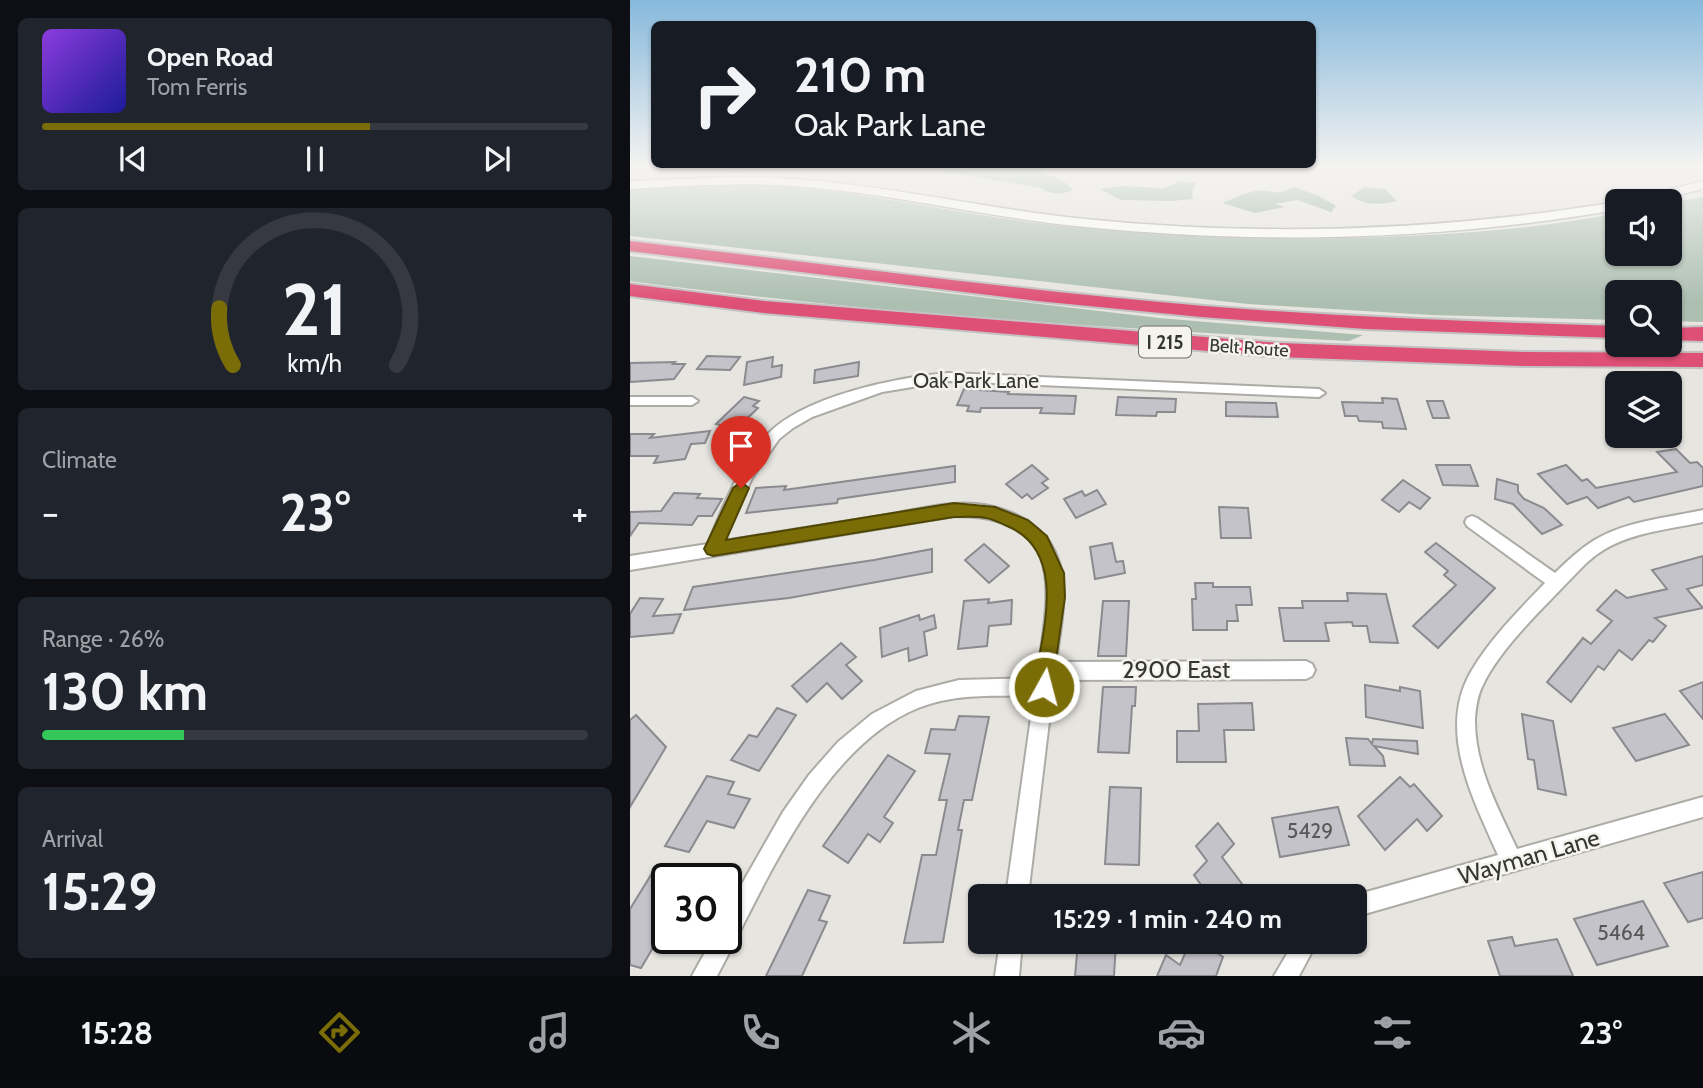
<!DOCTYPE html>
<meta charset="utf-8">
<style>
body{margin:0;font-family:Cabin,sans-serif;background:#20242c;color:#f1f3f6;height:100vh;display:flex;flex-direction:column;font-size:26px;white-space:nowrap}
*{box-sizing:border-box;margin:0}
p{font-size:23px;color:#9ea1a6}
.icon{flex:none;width:38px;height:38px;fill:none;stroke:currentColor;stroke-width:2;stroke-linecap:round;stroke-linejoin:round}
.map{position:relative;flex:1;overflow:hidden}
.details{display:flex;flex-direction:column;gap:18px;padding:18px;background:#0d0f14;width:630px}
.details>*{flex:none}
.guide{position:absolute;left:21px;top:21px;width:665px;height:147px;border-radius:10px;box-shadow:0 2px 5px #0004;background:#171b24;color:#f1f3f6;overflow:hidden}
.tools{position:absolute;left:975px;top:189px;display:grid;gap:14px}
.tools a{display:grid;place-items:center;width:77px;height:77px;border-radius:10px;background:#171b24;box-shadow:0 2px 5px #0004;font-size:35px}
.speed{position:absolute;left:21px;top:863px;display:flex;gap:14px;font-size:35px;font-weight:700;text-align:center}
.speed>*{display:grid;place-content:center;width:91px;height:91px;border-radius:50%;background:#171b24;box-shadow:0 2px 5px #0004;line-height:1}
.speed .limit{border:4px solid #111;border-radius:10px;background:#fff;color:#111}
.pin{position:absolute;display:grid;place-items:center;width:60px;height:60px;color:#fff;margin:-72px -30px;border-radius:50% 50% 50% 0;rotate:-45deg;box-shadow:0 0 7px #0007}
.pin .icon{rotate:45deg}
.me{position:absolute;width:77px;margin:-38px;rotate:7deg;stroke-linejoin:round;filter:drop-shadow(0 0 5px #0008)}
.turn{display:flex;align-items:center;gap:24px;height:147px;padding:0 28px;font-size:32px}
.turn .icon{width:91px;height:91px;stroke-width:2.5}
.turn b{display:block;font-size:49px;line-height:60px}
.big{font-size:52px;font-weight:700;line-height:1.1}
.details .tile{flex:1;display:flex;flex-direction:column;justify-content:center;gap:10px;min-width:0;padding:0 24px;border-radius:10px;background:#20242c}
.details .dial{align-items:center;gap:0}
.dial svg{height:182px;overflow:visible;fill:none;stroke:#363941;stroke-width:7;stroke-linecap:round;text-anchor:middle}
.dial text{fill:#f1f3f6;stroke:none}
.song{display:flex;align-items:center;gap:21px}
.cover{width:84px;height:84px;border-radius:10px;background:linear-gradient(135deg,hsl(270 70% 55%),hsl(240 70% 35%))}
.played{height:7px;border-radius:4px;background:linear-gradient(90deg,#7a6c06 60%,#363941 60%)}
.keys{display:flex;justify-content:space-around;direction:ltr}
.heat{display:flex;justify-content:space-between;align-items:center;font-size:38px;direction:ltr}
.charge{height:10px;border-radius:5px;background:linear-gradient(90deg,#34c759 26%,#363941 0)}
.trip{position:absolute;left:338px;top:884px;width:399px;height:70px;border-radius:10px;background:#171b24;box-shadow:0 2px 5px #0004;font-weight:700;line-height:70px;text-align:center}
.tab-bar{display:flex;height:112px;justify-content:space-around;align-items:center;background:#090b0e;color:#9ea1a6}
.tab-bar .icon{width:49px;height:49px}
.tab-bar .current{color:#7a6c06}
.tab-bar b{font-size:32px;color:#f1f3f6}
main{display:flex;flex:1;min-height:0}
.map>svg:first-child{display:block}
.green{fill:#acbfb1}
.forest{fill:#90af98}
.building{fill:#c4c3c9;stroke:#8b8a8f;stroke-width:2}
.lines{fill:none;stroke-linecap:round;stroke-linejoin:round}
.street-casing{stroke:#adaba6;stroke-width:4}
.secondary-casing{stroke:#adaba6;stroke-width:3}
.highway-casing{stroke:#c2c2c2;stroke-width:4}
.street{fill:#fff;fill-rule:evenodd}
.secondary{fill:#fff;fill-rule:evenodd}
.highway{fill:#df5076;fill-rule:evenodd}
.route{fill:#7a6c06;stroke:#4f4604;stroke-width:2}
.labels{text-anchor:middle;stroke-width:5;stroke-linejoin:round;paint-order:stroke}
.far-street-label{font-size:18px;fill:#353532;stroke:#f5f3ed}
.shield{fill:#f5f3ed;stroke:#6f6e6a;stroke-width:2}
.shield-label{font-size:19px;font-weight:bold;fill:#353532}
.street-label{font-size:21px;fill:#353532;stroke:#f5f3ed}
.near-number-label{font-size:21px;fill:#595858}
.near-street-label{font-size:24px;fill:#353532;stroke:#f5f3ed}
</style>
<main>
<section class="details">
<div class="tile">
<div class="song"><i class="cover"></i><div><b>Open Road</b><p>Tom Ferris</p></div></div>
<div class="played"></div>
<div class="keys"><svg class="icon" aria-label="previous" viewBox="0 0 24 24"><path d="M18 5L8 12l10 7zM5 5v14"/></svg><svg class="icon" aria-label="pause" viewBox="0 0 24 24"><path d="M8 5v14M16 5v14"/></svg><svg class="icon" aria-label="next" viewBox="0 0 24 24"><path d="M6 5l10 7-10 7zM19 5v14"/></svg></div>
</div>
<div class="tile dial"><svg viewBox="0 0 100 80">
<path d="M14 69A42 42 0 1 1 86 69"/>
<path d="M14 69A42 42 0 0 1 8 44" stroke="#7a6c06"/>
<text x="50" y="56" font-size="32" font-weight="700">21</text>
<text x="50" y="72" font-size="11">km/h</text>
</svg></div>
<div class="tile"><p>Climate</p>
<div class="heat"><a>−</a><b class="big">23°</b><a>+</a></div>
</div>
<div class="tile"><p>Range · 26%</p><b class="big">130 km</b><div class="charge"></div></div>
<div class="tile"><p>Arrival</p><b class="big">15:29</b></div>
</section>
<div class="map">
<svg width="1073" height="976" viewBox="0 0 1073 976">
<rect width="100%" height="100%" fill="#e7e5e0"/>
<!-- green -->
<g class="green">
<path d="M101 184C204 185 304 210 406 223 521 237 634 241 750 237 830 234 909 229 987 213V254H1040V203L1073 197V322L1040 321V292H987V320L801 315 618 304 0 236V189Z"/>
<path d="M0 256 529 318 733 335 719 341C479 328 238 313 0 281Z"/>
</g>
<!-- forest -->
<g class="forest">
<path d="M309 165H371L377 169 392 166H414L410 173 431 179 443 190C431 195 422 195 411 188L316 172Z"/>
<path d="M551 181 566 183 562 192 563 199 542 201 491 200 469 189 490 186 534 188Z"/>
<path d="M664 187 689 196 706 206 701 212 668 200 645 204 655 207 625 213 592 203C603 199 614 193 625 191 644 188 642 198 664 187Z"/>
<path d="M735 187 755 189 767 201C749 205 737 206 721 196Z"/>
</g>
<!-- building -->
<g class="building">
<path d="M77 356 110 357 100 370 67 369Z"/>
<path d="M143 357 142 367 152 365 151 377 114 385 117 362Z"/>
<path d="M45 362 43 364H55L44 379 0 382V363Z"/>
<path d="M229 362 228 376 184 383 185 370Z"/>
<path d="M334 389 379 392 378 394 446 396 444 414 410 413 412 408H351L350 412 337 411 339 406 327 405Z"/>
<path d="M114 397 129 401 123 406 128 408 106 429 86 424Z"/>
<path d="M488 397 546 399 545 412H527L526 416 486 415Z"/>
<path d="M752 398 767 399 776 429 753 428 752 422 729 421 727 416H715L712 402 753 403Z"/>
<path d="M797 401H813L819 418H803Z"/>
<path d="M596 402 646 403 648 417 596 416Z"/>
<path d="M80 431 75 443 61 444 55 459 24 463 28 456H0V434H24L20 438Z"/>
<path d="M1046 449 1060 463 1067 462 1073 468V486L1004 502 999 497 968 508 957 497 937 504 908 474 936 465 952 481 957 479 966 488 1047 472 1027 452Z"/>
<path d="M402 465 418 479 412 483 418 488 402 499 397 494 392 498 376 484Z"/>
<path d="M806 465H840L848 486 813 485Z"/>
<path d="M325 466V482L208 499 207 503 116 513 126 488 156 486 154 490Z"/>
<path d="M867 479 888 485V492L894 499 914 508 932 525 912 534 883 504 865 499Z"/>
<path d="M773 480 800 498 790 509 779 502 769 512 752 500Z"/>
<path d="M467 490 476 504 446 518 434 499 452 491 455 496Z"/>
<path d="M44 493 70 494 67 498 92 499 82 516H68L62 525 9 523 0 536V512L31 511Z"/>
<path d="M589 507 618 508 621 538H591Z"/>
<path d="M482 543 486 562 493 561 495 573 465 579 460 547Z"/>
<path d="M806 543 865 588 808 648 783 626 826 585 814 575 818 571 795 552Z"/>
<path d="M354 544 379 566 359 583 335 560Z"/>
<path d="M302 549V572L159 598 54 610 63 587 244 560Z"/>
<path d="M1073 556V585L1057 589 1073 608 1025 618 1036 626 1023 642 1019 640 1002 660 989 650 974 670 968 666 941 702 917 682 953 638 961 644 982 621 967 610 986 590 997 598 1037 589 1022 570Z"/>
<path d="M565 583H583V587H620L622 605H606L608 621H597V630H563L562 599H566Z"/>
<path d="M717 593 756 594 768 643 740 642 737 626H723L722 622 695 623 699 641H654L649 608H673L672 601H718Z"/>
<path d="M10 598 33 599 23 616 51 614 43 633 0 637V614Z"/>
<path d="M359 599 358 603 382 600 381 624 359 626 357 646 328 649 334 601Z"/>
<path d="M473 601H499L496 656H468Z"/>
<path d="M289 615 290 620 304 615 306 628 294 632 297 655 279 661 278 648 252 657 250 628Z"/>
<path d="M211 643 226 657 216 665 232 681 212 699 197 683 177 702 162 686Z"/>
<path d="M1073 682V719L1050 691Z"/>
<path d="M735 685 770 691V687L790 691 793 728 736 717Z"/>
<path d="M473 687H506L505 706H502L499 753 468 752Z"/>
<path d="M622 703 624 730H594L596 762H547V731H569L568 704Z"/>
<path d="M147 708 166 715 129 771 101 760 119 735 127 737Z"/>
<path d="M892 714 923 721 936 795 908 789 904 760 898 759Z"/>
<path d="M1035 714 1059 745 1006 761 983 728Z"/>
<path d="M6 715 36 747 0 807V720Z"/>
<path d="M329 716 359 717 342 800H334L328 830H332L313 942 274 943 292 855H306L317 800H309L320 754 295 753 301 729 325 730Z"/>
<path d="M716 738 738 739 742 744 743 739 787 741 788 754 744 746 753 756 755 766 720 765Z"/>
<path d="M258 755 285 771 254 817 263 823 250 842 238 834 218 863 193 846Z"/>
<path d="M77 776 104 782 98 794 120 799 104 828 77 821 59 852 35 846Z"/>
<path d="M770 777 780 787 784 784 812 816 797 831 787 819 755 850 728 816Z"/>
<path d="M480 787 511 788 509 865 475 864Z"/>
<path d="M708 807 719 845 650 857 642 818Z"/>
<path d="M588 823 604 844 592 857 621 896H579L564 875 577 861 566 846Z"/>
<path d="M1073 872V918L1058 922 1034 883Z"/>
<path d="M21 875 37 879V924L11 968 0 965V909Z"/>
<path d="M178 890 200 896 189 920 197 922 172 976H136Z"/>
<path d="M1013 901 1038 946 967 965 944 919Z"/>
<path d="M882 937 885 946 927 939 943 976H870L858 941Z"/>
<path d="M448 942H486L484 976H445Z"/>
<path d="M560 942H571L593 957 586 976H527L536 955 550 965Z"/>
</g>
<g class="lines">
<defs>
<g id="street">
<path d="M319 373 689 389 695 393 689 397 319 381 252 392 182 417 163 428 149 439 122 478 94 541C148 532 202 524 257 515 286 510 317 501 347 504 380 508 415 524 427 557 440 591 430 628 426 662L676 661 682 664 685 670 682 676 676 679 424 680 398 896H376L404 696C366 696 325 693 288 708 190 748 134 888 87 976H62L83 938H96V912L153 812 179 775 208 742 242 714 286 691 329 680 407 678C418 596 441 516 324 516L0 570V556L78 544C93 506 109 465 137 435 173 396 268 377 319 373Z"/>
<path d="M0 397H62L68 401 62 405H0Z"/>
<path d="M1073 510V522C1041 529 1004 532 975 549 958 559 946 574 932 588 907 614 867 653 852 687 847 697 846 708 845 718 844 765 868 808 887 849L1073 797V817L724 917V896H722L868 855C843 799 806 729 842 670 861 638 889 610 915 583L837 526 835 522 837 518 842 516 847 518 925 573C937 561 949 550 963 541 995 521 1037 518 1073 510Z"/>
<path d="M370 942H392L389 976H365Z"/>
<path d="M664 942H687L669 976H644Z"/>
</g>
<g id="secondary">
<path d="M103 177C222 176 337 207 455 219 633 237 810 231 987 202V210C810 240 635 245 456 227 358 218 262 193 163 186 109 182 54 186 0 189V181Z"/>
<path d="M1073 181V189L1024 201H1004L1005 198Z"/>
</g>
<g id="highway">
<path d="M0 241C191 263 382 290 574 306 712 317 849 322 987 326V338L736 329 571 317 408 301 0 251Z"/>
<path d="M0 284 134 301 649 343 893 352 1073 353V367L893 366 649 357 134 313 0 296Z"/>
<path d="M1073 327V341L1040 340V328Z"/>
</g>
</defs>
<!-- street casing -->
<use href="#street" class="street-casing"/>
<!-- secondary casing -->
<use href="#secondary" class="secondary-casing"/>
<!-- highway casing -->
<use href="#highway" class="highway-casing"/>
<!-- street -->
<use href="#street" class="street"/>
<!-- secondary -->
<use href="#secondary" class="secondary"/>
<!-- highway -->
<use href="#highway" class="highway"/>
</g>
<!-- sky -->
<linearGradient id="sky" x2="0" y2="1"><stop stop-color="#87b9dc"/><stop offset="0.55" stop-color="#f4f3f1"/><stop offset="1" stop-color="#f4f3f1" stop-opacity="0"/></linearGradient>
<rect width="1073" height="302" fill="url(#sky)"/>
<!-- route -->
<path class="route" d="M111 482 119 488 96 540 324 503 365 507 398 520 417 536 434 573 435 597 421 695 414 697 407 695 404 687C411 636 440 552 377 526 370 523 363 519 356 518 346 516 334 517 324 517L83 556 77 554 74 549 103 488Z"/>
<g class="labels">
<!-- far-street labels -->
<g class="far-street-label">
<text transform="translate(619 348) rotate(4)" y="6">Belt Route</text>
</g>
<!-- shield labels -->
<rect class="shield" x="509" y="326.5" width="52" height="31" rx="5"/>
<g class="shield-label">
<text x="535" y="349">I 215</text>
</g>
<!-- street labels -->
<g class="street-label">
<text x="346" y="388">Oak Park Lane</text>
</g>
<!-- near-number labels -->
<g class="near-number-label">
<text x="680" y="838">5429</text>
<text x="991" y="940">5464</text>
</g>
<!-- near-street labels -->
<g class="near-street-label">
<text x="546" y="678">2900 East</text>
<text transform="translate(899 857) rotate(-16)" y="8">Wayman Lane</text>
</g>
</g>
</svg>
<div class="tools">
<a><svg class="icon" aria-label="sound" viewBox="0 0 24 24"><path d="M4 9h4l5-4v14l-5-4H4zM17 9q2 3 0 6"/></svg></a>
<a><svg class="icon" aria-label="search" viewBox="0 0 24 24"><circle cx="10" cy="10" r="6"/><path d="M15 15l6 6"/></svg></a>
<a><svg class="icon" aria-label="layers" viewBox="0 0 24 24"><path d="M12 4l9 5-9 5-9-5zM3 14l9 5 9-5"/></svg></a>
</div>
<div class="speed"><div class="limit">30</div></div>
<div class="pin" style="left:111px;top:488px;background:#d93025"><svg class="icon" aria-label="arrive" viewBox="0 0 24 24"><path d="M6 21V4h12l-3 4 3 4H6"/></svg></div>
<svg class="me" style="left:414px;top:687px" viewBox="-20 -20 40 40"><circle r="17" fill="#7a6c06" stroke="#fff" stroke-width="3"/><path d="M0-11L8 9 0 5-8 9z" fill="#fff"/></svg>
<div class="trip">15:29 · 1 min · 240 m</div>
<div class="guide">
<div class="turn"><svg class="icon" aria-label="right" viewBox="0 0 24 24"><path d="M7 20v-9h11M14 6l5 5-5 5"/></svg><div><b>210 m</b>Oak Park Lane</div></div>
</div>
</div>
</main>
<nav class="tab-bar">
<b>15:28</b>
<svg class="icon current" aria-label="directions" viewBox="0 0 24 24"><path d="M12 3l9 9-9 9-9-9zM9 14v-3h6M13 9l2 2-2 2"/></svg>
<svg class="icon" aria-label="music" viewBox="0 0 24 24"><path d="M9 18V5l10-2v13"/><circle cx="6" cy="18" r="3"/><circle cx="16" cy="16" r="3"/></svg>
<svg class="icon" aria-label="phone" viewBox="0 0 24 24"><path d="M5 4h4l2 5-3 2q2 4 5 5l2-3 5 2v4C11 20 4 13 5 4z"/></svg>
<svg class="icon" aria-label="climate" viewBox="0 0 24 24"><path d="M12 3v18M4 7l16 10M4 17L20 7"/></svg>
<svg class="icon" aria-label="car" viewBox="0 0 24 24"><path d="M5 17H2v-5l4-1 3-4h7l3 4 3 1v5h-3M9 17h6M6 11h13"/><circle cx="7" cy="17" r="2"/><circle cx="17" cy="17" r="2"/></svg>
<svg class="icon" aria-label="filters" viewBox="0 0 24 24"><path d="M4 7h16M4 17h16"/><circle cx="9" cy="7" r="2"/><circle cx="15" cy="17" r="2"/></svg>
<b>23°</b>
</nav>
